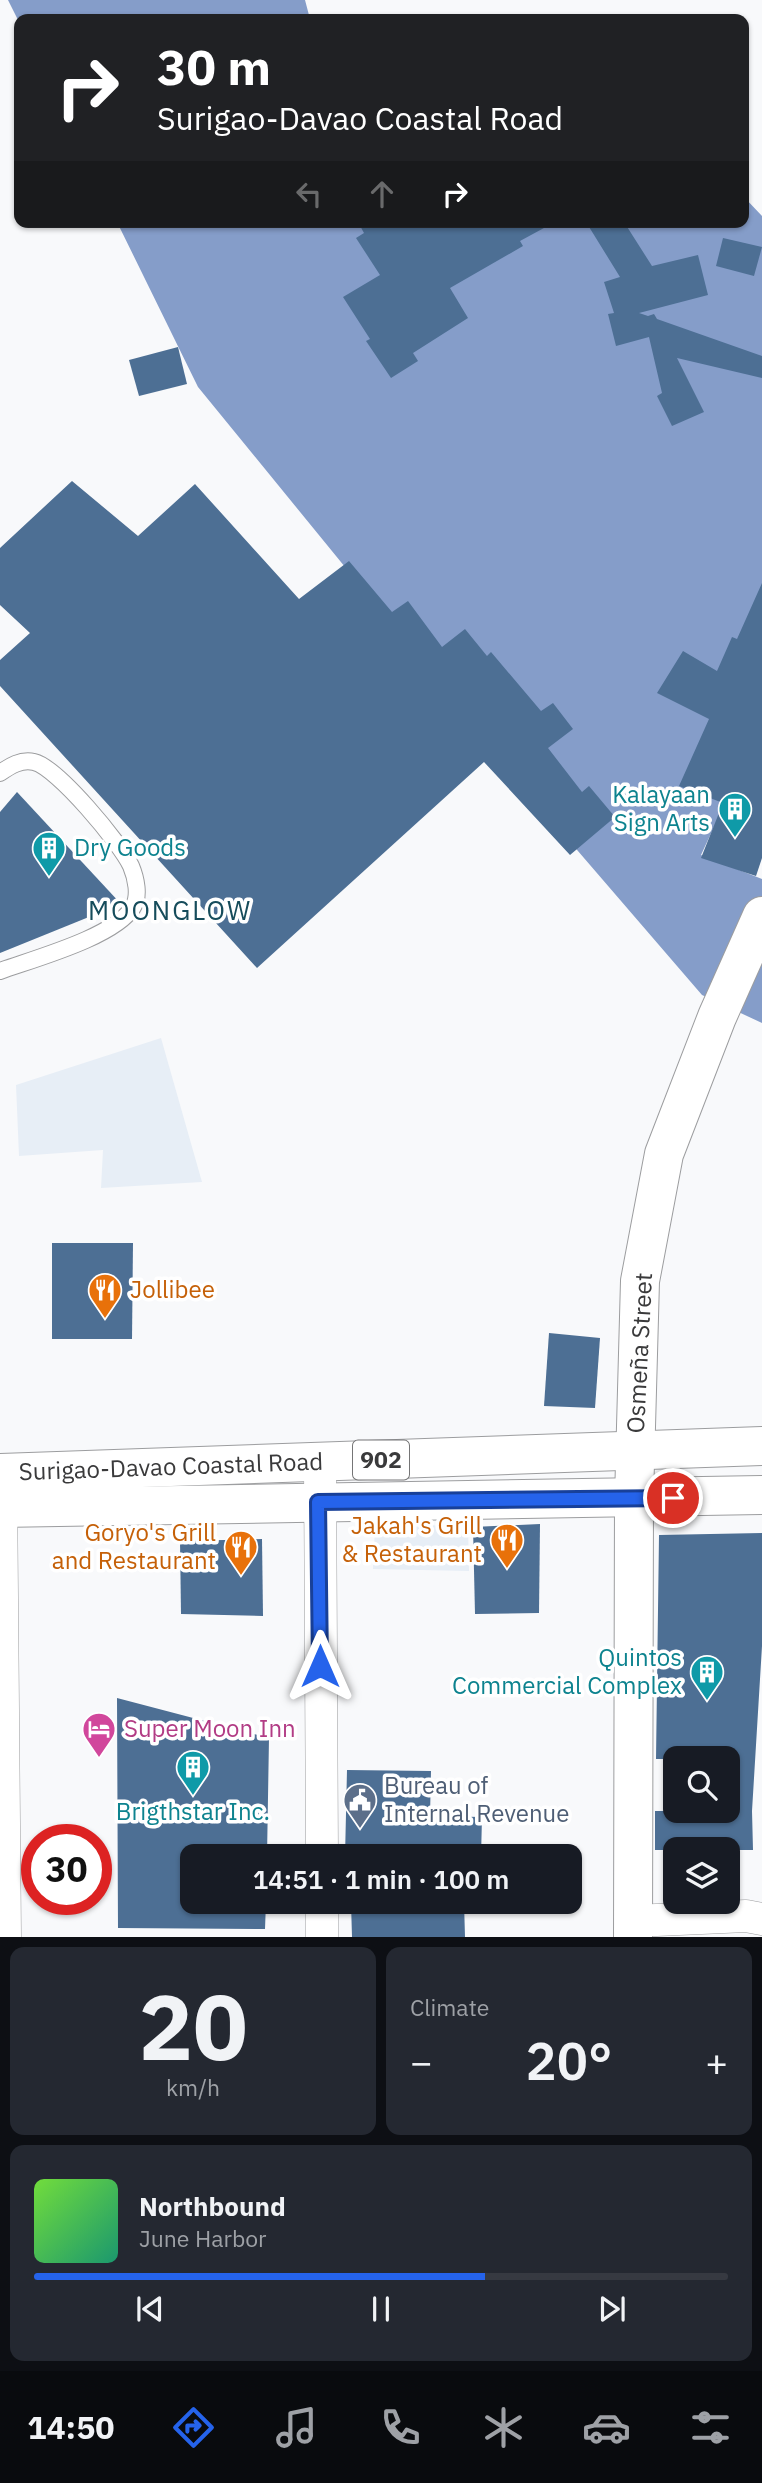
<!DOCTYPE html>
<meta charset="utf-8">
<style>
body{margin:0;font-family:"IBM Plex Sans",sans-serif;background:#242831;color:#f1f3f6;height:100vh;display:flex;flex-direction:column;font-size:26px;white-space:nowrap}
*{box-sizing:border-box;margin:0}
p{font-size:23px;color:#9ea1a6}
.icon{flex:none;width:38px;height:38px;fill:none;stroke:currentColor;stroke-width:2;stroke-linecap:round;stroke-linejoin:round}
.map{position:relative;height:1937px;overflow:hidden}
.details{display:flex;flex-direction:column;gap:10px;padding:10px;background:#0d0f14;flex:1}
.details>*{flex:none}
.guide{position:absolute;left:14px;top:14px;width:735px;height:214px;border-radius:14px;box-shadow:0 2px 5px #0004;background:#202124;color:#fff;overflow:hidden}
.buttons{position:absolute;left:663px;top:1746px;display:grid;gap:14px}
.buttons a{display:grid;place-items:center;width:77px;height:77px;border-radius:14px;background:#171b24;box-shadow:0 2px 5px #0004;font-size:35px}
.speed{position:absolute;left:21px;top:1824px;display:flex;gap:14px;font-size:35px;font-weight:700;text-align:center}
.speed>*{display:grid;place-content:center;width:91px;height:91px;border-radius:50%;background:#171b24;box-shadow:0 2px 5px #0004;line-height:1}
.speed .limit{border:10px solid #d22;background:#fff;color:#111}
.pin{position:absolute;display:grid;place-items:center;width:60px;height:60px;color:#fff;margin:-30px;border:4px solid #fff;border-radius:50%;box-shadow:0 2px 7px #0007}
.me{position:absolute;width:77px;margin:-38px;rotate:0deg;stroke-linejoin:round;filter:drop-shadow(0 0 5px #0008)}
.turn{display:flex;align-items:center;gap:24px;height:147px;padding:0 28px;font-size:32px}
.turn .icon{width:91px;height:91px;stroke-width:2.5}
.turn b{display:block;font-size:49px;line-height:60px}
.lanes{display:flex;align-items:center;height:66px;padding:0 28px;background:#0003;justify-content:center;gap:35px;direction:ltr}
.lanes .off{opacity:.35}
.big{font-size:52px;font-weight:600;line-height:1.1}
.details .widget{flex:1;display:flex;flex-direction:column;justify-content:center;gap:10px;min-width:0;padding:0 24px;border-radius:14px;background:#242831}
.details .dial{align-items:center;gap:0}
.dial b{font-size:91px;line-height:1}
.song{display:flex;align-items:center;gap:21px}
.cover{width:84px;height:84px;border-radius:10px;background:linear-gradient(135deg,hsl(100 70% 55%),hsl(160 70% 35%))}
.played{height:7px;border-radius:4px;background:linear-gradient(90deg,#2563eb 65%,#363941 65%)}
.keys{display:flex;justify-content:space-around;direction:ltr}
.heat{display:flex;justify-content:space-between;align-items:center;font-size:38px;direction:ltr}
.details .tiles{flex:1;display:grid;gap:10px;grid-template-columns:1fr 1fr}
.widget:last-child{grid-column:span 2}
.trip{position:absolute;left:180px;top:1844px;width:402px;height:70px;border-radius:14px;background:#171b24;box-shadow:0 2px 5px #0004;font-weight:600;line-height:70px;text-align:center}
.menu{display:flex;height:112px;justify-content:space-around;align-items:center;background:#090b0e;color:#9ea1a6}
.menu .icon{width:49px;height:49px}
.menu .current{color:#2563eb}
.menu b{font-size:32px;color:#f1f3f6}
.map>svg:first-child{display:block}
.built{fill:#e7eef6}
.water{fill:#859dc9}
.building{fill:#4d6f94}
.lines{fill:none;stroke-linecap:round;stroke-linejoin:round}
.lane-casing{stroke:#9c9d9f;stroke-width:18}
.street-casing{stroke:#9c9d9f;stroke-width:33}
.secondary-casing{stroke:#9c9d9f;stroke-width:40}
.highway-casing{stroke:#9c9d9f;stroke-width:40}
.lane{stroke:#fff;stroke-width:16}
.street{stroke:#fff;stroke-width:32}
.secondary{stroke:#fff;stroke-width:38}
.highway{stroke:#fff;stroke-width:38}
.route-casing{stroke:#184099;stroke-width:18}
.route{stroke:#2563eb;stroke-width:12}
.labels{text-anchor:middle;stroke-width:7;stroke-linejoin:round;paint-order:stroke}
.shield{fill:#fff;stroke:#757576;stroke-width:2}
.shield-label{font-size:23px;font-weight:bold;fill:#3a3a3b}
.culture-label{font-size:24px;fill:#0d838f;stroke:#fff;text-anchor:end}
.food-label{font-size:24px;fill:#c56008;stroke:#fff;text-anchor:end}
.street-label{font-size:24px;fill:#3a3a3b;stroke:#fff}
.hotel-label{font-size:24px;fill:#b23c85;stroke:#fff;text-anchor:start}
.service-label{font-size:24px;fill:#4e5e75;stroke:#fff;text-anchor:start}
.neighbourhood-label{font-size:26px;letter-spacing:2px;fill:#164c5b;stroke:#fff}
</style>
<div class="map">
<svg width="762" height="1937" viewBox="0 0 762 1937">
<rect width="100%" height="100%" fill="#f8f9fb"/>
<!-- built -->
<g class="built">
<path d="M161 1038 202 1182 101 1188 103 1150 19 1156 16 1085Z"/>
<path d="M468 1525 469 1571 373 1569 375 1526Z"/>
</g>
<!-- water -->
<g class="water">
<path d="M8 0H305L310 19H19V22Z"/>
<path d="M744 197 762 216V723L701 855 762 879V1023L702 995 559 829 198 387 117 222H744Z"/>
</g>
<!-- building -->
<g class="building">
<path d="M358 222H555L520 241 523 246 450 288 468 318 413 353 418 361 391 378 366 341 370 339 343 297 380 275 356 238 364 233Z"/>
<path d="M586 222H624L652 266 698 255 708 295 639 313 648 316 654 314 657 319 762 356V378L677 358 704 412 672 426 657 396 662 393 649 337 616 346 608 314 614 313 604 282 620 277Z"/>
<path d="M723 238 762 247 754 276 716 266Z"/>
<path d="M178 347 187 384 139 396 129 360Z"/>
<path d="M72 481 138 536 195 484 299 599 349 561 392 612 408 601 442 647 465 629 487 656 491 652 541 711 553 703 573 729 548 748 582 792 589 786 615 817 570 855 484 762 257 968 0 686V660L30 633 0 605V548Z"/>
<path d="M762 583V858L756 876 701 858 723 803 679 786 709 719 657 693 683 651 717 671 732 637 737 639Z"/>
<path d="M17 792 121 904 0 953V812Z"/>
<path d="M52 1243H133L132 1339H52Z"/>
<path d="M549 1333 600 1338 595 1408 544 1406Z"/>
<path d="M540 1524 539 1613 475 1614 473 1527Z"/>
<path d="M762 1533V1646L752 1811 753 1850H655V1811H728V1759H656L659 1535Z"/>
<path d="M262 1539 263 1616 181 1614 180 1541Z"/>
<path d="M117 1698 269 1738 267 1857H192V1902H266L265 1929 118 1928Z"/>
<path d="M347 1770 431 1771 430 1816 482 1817 481 1857H345Z"/>
<path d="M464 1902 465 1937H352L351 1903H344Z"/>
</g>
<g class="lines">
<defs>
<path id="lane" d="M0 773C10 766 21 759 34 762 57 767 121 844 131 866 136 878 140 896 133 907 115 937 33 959 0 971"/>
<g id="street">
<path d="M320 1462 322 1857"/>
<path d="M1 1485 5 1937"/>
<path d="M322 1902V1937"/>
<path d="M634 1921 746 1916 762 1919"/>
</g>
<path id="secondary" d="M633 1937 634 1499 640 1281 664 1154 717 1017 762 916"/>
<g id="highway">
<path d="M0 1473 762 1446"/>
<path d="M0 1508 762 1495"/>
</g>
</defs>
<!-- lane casing -->
<use href="#lane" class="lane-casing"/>
<!-- street casing -->
<use href="#street" class="street-casing"/>
<!-- secondary casing -->
<use href="#secondary" class="secondary-casing"/>
<!-- highway casing -->
<use href="#highway" class="highway-casing"/>
<!-- lane -->
<use href="#lane" class="lane"/>
<!-- street -->
<use href="#street" class="street"/>
<!-- secondary -->
<use href="#secondary" class="secondary"/>
<!-- highway -->
<use href="#highway" class="highway"/>
</g>
<g class="lines">
<defs>
<path id="route" d="M320 1666 318 1502 673 1498"/>
</defs>
<!-- route casing -->
<use href="#route" class="route-casing"/>
<!-- route -->
<use href="#route" class="route"/>
</g>
<!-- icons -->
<defs>
<symbol id="building-pin" viewBox="-11 -11 22 30"><path d="M0 17L-7.5 6A9.5 9.5 0 1 1 7.5 6Z" fill="#0f9aa8" stroke="#fff"/><path d="M-4-6H4V6H1V3H-1V6H-4ZM-2.5-4.3h1.7v1.8h-1.7ZM.8-4.3h1.7v1.8H.8ZM-2.5-1h1.7V.8h-1.7ZM.8-1h1.7V.8H.8Z" fill="#fff"/></symbol>
<symbol id="restaurant-pin" viewBox="-11 -11 22 30"><path d="M0 17L-7.5 6A9.5 9.5 0 1 1 7.5 6Z" fill="#e8710a" stroke="#fff"/><path d="M-5-6h1v4h1v-4h1v4h1v-4h1v5L-1.5 .5V6h-2V.5L-5-1ZM5-6V6H3V1.5H1.5Q1.5-4 5-6Z" fill="#fff"/></symbol>
<symbol id="hotel-pin" viewBox="-11 -11 22 30"><path d="M0 17L-7.5 6A9.5 9.5 0 1 1 7.5 6Z" fill="#d1479c" stroke="#fff"/><path d="M-6-4.5h1.5V1H6V5H4.5V3h-9V5H-6ZM-4 0a1.8 1.8 0 1 1 3.6 0ZM.5 0V-2.5h3Q6-2.5 6 0Z" fill="#fff"/></symbol>
<symbol id="civic-pin" viewBox="-11 -11 22 30"><path d="M0 17L-7.5 6A9.5 9.5 0 1 1 7.5 6Z" fill="#5c6f8a" stroke="#fff"/><path d="M-.6-6.5H3V-4.5H.6V-3L4-1V1h2V6H-6V1h2V-1L-.6-3ZM-1.2 2.5V6h2.4V2.5Z" fill="#fff"/></symbol>
</defs>
<g fill-rule="evenodd">
<use href="#building-pin" x="716" y="790" width="38" height="52"/>
<use href="#building-pin" x="30" y="829" width="38" height="52"/>
<use href="#restaurant-pin" x="86" y="1271" width="38" height="52"/>
<use href="#restaurant-pin" x="488" y="1521" width="38" height="52"/>
<use href="#restaurant-pin" x="222" y="1528" width="38" height="52"/>
<use href="#building-pin" x="688" y="1653" width="38" height="52"/>
<use href="#hotel-pin" x="80" y="1710" width="38" height="52"/>
<use href="#building-pin" x="174" y="1748" width="38" height="52"/>
<use href="#civic-pin" x="341" y="1781" width="38" height="52"/>
</g>
<g class="labels">
<!-- shield labels -->
<rect class="shield" x="353" y="1440.5" width="56" height="39" rx="5"/>
<g class="shield-label">
<text x="381" y="1468">902</text>
</g>
<!-- culture labels -->
<g class="culture-label">
<text x="710" y="803">Kalayaan<tspan x="710" dy="28">Sign Arts</tspan></text>
<text x="74" y="856" text-anchor="start">Dry Goods</text>
<text x="682" y="1666">Quintos<tspan x="682" dy="28">Commercial Complex</tspan></text>
<text x="193" y="1820" text-anchor="middle">Brigthstar Inc.</text>
</g>
<!-- food labels -->
<g class="food-label">
<text x="130" y="1298" text-anchor="start">Jollibee</text>
<text x="482" y="1534">Jakah's Grill<tspan x="482" dy="28">&amp; Restaurant</tspan></text>
<text x="216" y="1541">Goryo's Grill<tspan x="216" dy="28">and Restaurant</tspan></text>
</g>
<!-- street labels -->
<g class="street-label">
<text transform="translate(640 1353) rotate(-87)" y="8">Osmeña Street</text>
<text transform="translate(171 1467) rotate(-2)" y="8">Surigao-Davao Coastal Road</text>
</g>
<!-- hotel labels -->
<g class="hotel-label">
<text x="124" y="1737">Super Moon Inn</text>
</g>
<!-- service labels -->
<g class="service-label">
<text x="384" y="1794">Bureau of<tspan x="384" dy="28">Internal Revenue</tspan></text>
</g>
<!-- neighbourhood labels -->
<g class="neighbourhood-label">
<text x="170" y="920">MOONGLOW</text>
</g>
</g>
</svg>
<div class="buttons">
<a><svg class="icon" aria-label="search" viewBox="0 0 24 24"><circle cx="10" cy="10" r="6"/><path d="M15 15l6 6"/></svg></a>
<a><svg class="icon" aria-label="layers" viewBox="0 0 24 24"><path d="M12 4l9 5-9 5-9-5zM3 14l9 5 9-5"/></svg></a>
</div>
<div class="speed"><div class="limit">30</div></div>
<div class="pin" style="left:673px;top:1498px;background:#d93025"><svg class="icon" aria-label="arrive" viewBox="0 0 24 24"><path d="M6 21V4h12l-3 4 3 4H6"/></svg></div>
<svg class="me" style="left:320px;top:1666px" viewBox="-20 -20 40 40"><path d="M0-17L14 15 0 8-14 15z" fill="#2563eb" stroke="#fff" stroke-width="4"/></svg>
<div class="trip">14:51 · 1 min · 100 m</div>
<div class="guide">
<div class="turn"><svg class="icon" aria-label="right" viewBox="0 0 24 24"><path d="M7 20v-9h11M14 6l5 5-5 5"/></svg><div><b>30 m</b>Surigao-Davao Coastal Road</div></div>
<div class="lanes"><svg class="icon off" aria-label="left" viewBox="0 0 24 24"><path d="M17 20v-9H6M10 6l-5 5 5 5"/></svg><svg class="icon off" aria-label="ahead" viewBox="0 0 24 24"><path d="M12 20V5M6 11l6-6 6 6"/></svg><svg class="icon" aria-label="right" viewBox="0 0 24 24"><path d="M7 20v-9h11M14 6l5 5-5 5"/></svg></div>
</div>
</div>
<section class="details">
<div class="tiles">
<div class="widget dial"><b>20</b><p>km/h</p></div>
<div class="widget"><p>Climate</p>
<div class="heat"><a>−</a><b class="big">20°</b><a>+</a></div>
</div>
<div class="widget">
<div class="song"><i class="cover"></i><div><b>Northbound</b><p>June Harbor</p></div></div>
<div class="played"></div>
<div class="keys"><svg class="icon" aria-label="previous" viewBox="0 0 24 24"><path d="M18 5L8 12l10 7zM5 5v14"/></svg><svg class="icon" aria-label="pause" viewBox="0 0 24 24"><path d="M8 5v14M16 5v14"/></svg><svg class="icon" aria-label="next" viewBox="0 0 24 24"><path d="M6 5l10 7-10 7zM19 5v14"/></svg></div>
</div>
</div>
</section>
<nav class="menu">
<b>14:50</b>
<svg class="icon current" aria-label="directions" viewBox="0 0 24 24"><path d="M12 3l9 9-9 9-9-9zM9 14v-3h6M13 9l2 2-2 2"/></svg>
<svg class="icon" aria-label="music" viewBox="0 0 24 24"><path d="M9 18V5l10-2v13"/><circle cx="6" cy="18" r="3"/><circle cx="16" cy="16" r="3"/></svg>
<svg class="icon" aria-label="phone" viewBox="0 0 24 24"><path d="M5 4h4l2 5-3 2q2 4 5 5l2-3 5 2v4C11 20 4 13 5 4z"/></svg>
<svg class="icon" aria-label="climate" viewBox="0 0 24 24"><path d="M12 3v18M4 7l16 10M4 17L20 7"/></svg>
<svg class="icon" aria-label="car" viewBox="0 0 24 24"><path d="M5 17H2v-5l4-1 3-4h7l3 4 3 1v5h-3M9 17h6M6 11h13"/><circle cx="7" cy="17" r="2"/><circle cx="17" cy="17" r="2"/></svg>
<svg class="icon" aria-label="filters" viewBox="0 0 24 24"><path d="M4 7h16M4 17h16"/><circle cx="9" cy="7" r="2"/><circle cx="15" cy="17" r="2"/></svg>
</nav>
